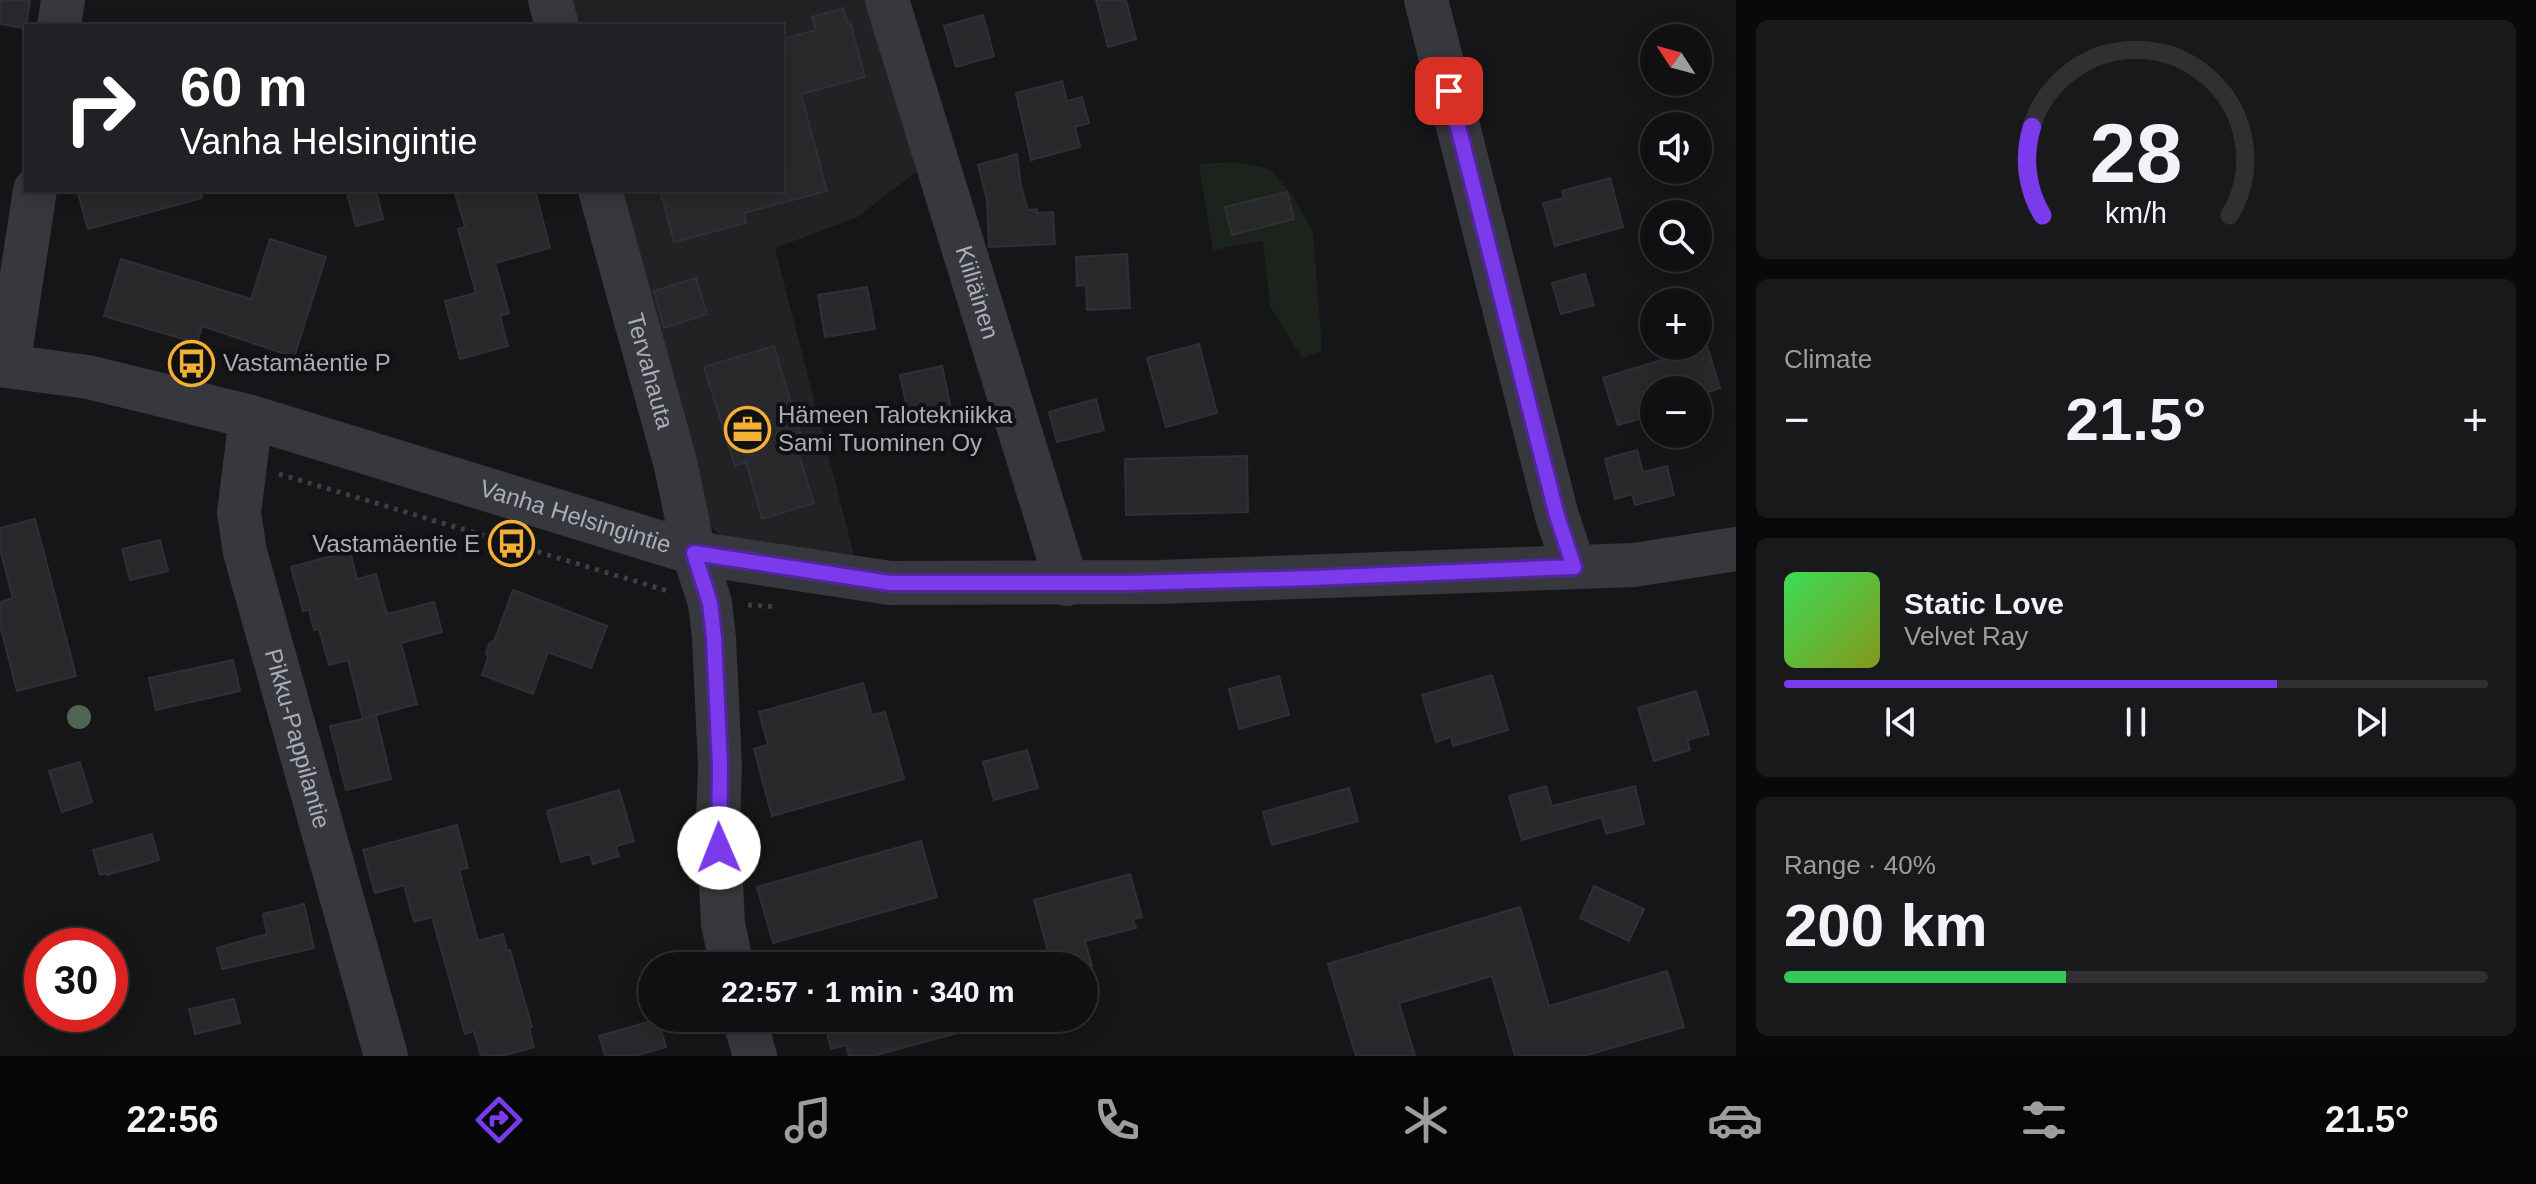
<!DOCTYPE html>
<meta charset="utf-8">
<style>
body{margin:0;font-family:Helvetica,sans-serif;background:#19191b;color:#f1f3f6;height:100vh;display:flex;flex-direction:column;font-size:30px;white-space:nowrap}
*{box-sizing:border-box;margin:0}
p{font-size:26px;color:#9c9d9f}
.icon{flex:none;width:44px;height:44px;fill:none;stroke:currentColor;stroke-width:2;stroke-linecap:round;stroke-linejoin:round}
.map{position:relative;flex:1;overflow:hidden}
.details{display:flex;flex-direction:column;gap:20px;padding:20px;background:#09090a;width:800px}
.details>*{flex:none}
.guide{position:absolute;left:24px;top:24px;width:760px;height:168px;border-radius:0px;box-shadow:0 4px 20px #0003,0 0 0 2px #303032;background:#202124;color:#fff;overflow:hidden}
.needle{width:52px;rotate:306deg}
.tools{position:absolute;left:1640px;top:24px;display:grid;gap:16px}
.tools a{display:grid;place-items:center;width:72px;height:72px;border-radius:50%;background:#101012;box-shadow:0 4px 20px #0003,0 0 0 2px #303032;font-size:40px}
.speed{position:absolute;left:24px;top:928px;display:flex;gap:16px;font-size:40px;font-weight:700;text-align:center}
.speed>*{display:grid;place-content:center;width:104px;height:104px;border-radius:50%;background:#101012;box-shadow:0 4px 20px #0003,0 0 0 2px #303032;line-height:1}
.speed .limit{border:12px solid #d22;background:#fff;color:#111}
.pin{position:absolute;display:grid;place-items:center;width:68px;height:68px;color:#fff;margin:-34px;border-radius:16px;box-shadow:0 4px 12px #0006}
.me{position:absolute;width:88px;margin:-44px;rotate:359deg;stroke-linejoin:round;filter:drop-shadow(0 0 6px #0008)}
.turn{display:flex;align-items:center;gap:28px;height:168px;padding:0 24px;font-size:36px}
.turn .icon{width:104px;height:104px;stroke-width:2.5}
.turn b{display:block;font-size:56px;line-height:68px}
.big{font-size:60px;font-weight:700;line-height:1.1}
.details .widget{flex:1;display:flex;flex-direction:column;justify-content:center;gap:12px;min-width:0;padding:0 28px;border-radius:12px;background:#19191b}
.details .dial{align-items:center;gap:0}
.dial svg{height:208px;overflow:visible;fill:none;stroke:#303032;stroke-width:7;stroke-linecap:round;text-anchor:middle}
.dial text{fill:#f1f3f6;stroke:none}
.song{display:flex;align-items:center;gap:24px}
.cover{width:96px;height:96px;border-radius:12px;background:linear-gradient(135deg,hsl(130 70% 55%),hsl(70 70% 35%))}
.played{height:8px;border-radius:4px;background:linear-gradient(90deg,#7c3aed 70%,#303032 70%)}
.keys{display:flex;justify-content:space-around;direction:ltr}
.heat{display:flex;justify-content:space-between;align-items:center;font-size:44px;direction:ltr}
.charge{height:12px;border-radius:6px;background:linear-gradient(90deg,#34c759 40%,#303032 0)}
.trip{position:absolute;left:638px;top:952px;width:460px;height:80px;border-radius:40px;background:#101012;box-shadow:0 4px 20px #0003,0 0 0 2px #303032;font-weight:700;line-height:80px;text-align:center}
.tabs{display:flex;height:128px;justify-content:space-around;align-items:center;background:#060607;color:#9c9d9f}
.tabs .icon{width:56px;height:56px}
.tabs .current{color:#7c3aed}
.tabs b{font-size:36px;color:#f1f3f6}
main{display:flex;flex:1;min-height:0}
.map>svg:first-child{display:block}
.built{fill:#222225}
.green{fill:#1c231d}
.building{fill:#29292c;stroke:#303034;stroke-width:2}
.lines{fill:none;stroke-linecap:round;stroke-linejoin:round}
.path{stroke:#3d3f44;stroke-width:5;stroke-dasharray:4 6;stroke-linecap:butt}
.minor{stroke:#37383d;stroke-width:44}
.tree{fill:#506452}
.route-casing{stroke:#51269a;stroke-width:20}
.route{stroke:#7c3aed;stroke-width:14}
.labels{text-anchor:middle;stroke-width:8;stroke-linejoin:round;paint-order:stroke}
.street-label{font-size:24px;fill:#a8adb8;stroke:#111113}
.poi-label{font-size:24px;fill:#a8adb8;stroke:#111113;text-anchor:start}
</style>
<main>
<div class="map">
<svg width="1736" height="1056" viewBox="0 0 1736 1056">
<rect width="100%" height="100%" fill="#161618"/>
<!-- built -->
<path class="built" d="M563 0H873L920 169 856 218 775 248 855 559 728 539 716 532 708 521 616 190H782V26H570Z"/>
<!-- green -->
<path class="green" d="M1237 162 1270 169 1292 195 1313 232 1322 351 1302 358 1270 306 1263 241 1213 250 1199 164Z"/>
<!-- building -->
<g class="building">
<path d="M0 0H30L26 28 0 24Z"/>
<path d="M1096 0H1126L1136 39 1108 47Z"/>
<path d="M843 8 847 22 850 21 865 77 801 94 827 191 744 213 746 223 674 242 660 190H782V39L816 30 812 17Z"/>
<path d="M983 15 994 56 956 67 944 26Z"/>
<path d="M1062 81 1067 101 1082 97 1089 123 1075 127 1080 147 1031 160 1016 93Z"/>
<path d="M1017 154 1021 186 1028 210 1037 209V213L1053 212 1055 244 989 247 987 200 978 165Z"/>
<path d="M1610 178 1623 227 1555 246 1543 203 1564 198 1562 191Z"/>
<path d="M77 190H201L202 198 88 229Z"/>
<path d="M346 190H376L383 219 356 226Z"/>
<path d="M454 190H535L550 248 495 263 509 313 500 316 508 346 460 359 445 301 476 293 458 229 465 227Z"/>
<path d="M1287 192 1294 219 1232 235 1225 207Z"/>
<path d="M270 239 326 257 294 357 202 326 197 343 104 316 121 259 251 299Z"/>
<path d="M1127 254 1130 308 1087 310 1086 285 1077 286 1076 257Z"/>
<path d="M1585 274 1594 305 1561 314 1552 283Z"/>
<path d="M696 278 707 314 664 328 654 291Z"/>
<path d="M867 287 875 329 825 337 818 295Z"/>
<path d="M1199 344 1217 413 1166 427 1147 358Z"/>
<path d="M774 346 804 445 797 448 814 503 762 519 746 462 735 466 704 367Z"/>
<path d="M1707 346 1720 388 1703 394 1705 400 1698 402V390H1654V415L1618 425 1603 378Z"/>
<path d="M942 366 952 413 910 422 900 375Z"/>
<path d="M1096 399 1104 430 1057 442 1049 412Z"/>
<path d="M1637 450 1643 472 1667 466 1674 495 1635 505 1632 494 1615 499 1605 459Z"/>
<path d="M1247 456 1248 512 1126 515 1125 459Z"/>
<path d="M35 519 76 676 17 691 0 625V602L13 598 0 549V528Z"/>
<path d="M160 540 168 571 130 580 122 549Z"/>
<path d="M350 551 357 579 376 574 387 614 434 602 442 632 401 643 417 704 365 718 376 716 391 779 346 790 330 726 363 719 348 660 329 665 319 629 314 630 309 610 303 611 291 567Z"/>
<path d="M513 590 607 626 591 668 548 652 533 694 482 675 488 658 486 653 490 642 494 641Z"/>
<path d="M233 660 240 691 156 710 149 678Z"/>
<path d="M1492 675 1508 730 1453 746 1451 737 1436 742 1422 695Z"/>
<path d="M1279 676 1289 715 1239 729 1229 689Z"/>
<path d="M863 683 872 715 885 712 904 779 772 816 754 749 768 745 759 712Z"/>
<path d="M1696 691 1709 734 1687 740 1690 750 1654 761 1638 708Z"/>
<path d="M1027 750 1038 788 994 800 983 762Z"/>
<path d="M80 762 92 802 62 812 49 771Z"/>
<path d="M1546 786 1552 806 1635 786 1644 824 1606 834 1602 817 1522 840 1509 796Z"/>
<path d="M1349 788 1358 821 1272 845 1263 812Z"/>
<path d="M619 790 634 841 616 846 619 856 593 864 590 854 561 862 547 811Z"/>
<path d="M457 825 468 868 459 870 478 941 503 934 507 950H510L532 1027 529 1028 534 1047 502 1056H481L474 1031 465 1034 432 917 414 922 404 885 375 893 363 850Z"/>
<path d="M152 834 159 860 107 875 106 873 100 875 93 850Z"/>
<path d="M921 841 937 897 773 943 757 887Z"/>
<path d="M1130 874 1142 917 1133 919 1136 928 1085 941 1092 966H1052L1034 900Z"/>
<path d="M1594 886 1644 909 1629 941 1580 918Z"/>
<path d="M304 904 314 948 222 969 217 948 267 934 263 914Z"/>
<path d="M1520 907 1549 1006 1667 971 1684 1027 1584 1056H1515L1492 976 1399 1003 1415 1056H1356L1328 964Z"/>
<path d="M234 999 240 1023 195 1034 189 1009Z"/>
<path d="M823 1018H982L983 1026 873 1056H849L846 1045 831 1049Z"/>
<path d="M658 1019 666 1047 634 1056H605L599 1036Z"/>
</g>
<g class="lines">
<!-- path -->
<g class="path">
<path d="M279 474 668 591"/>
<path d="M748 605 778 607"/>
</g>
<!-- minor -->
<g class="minor">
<path d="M550 0 557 26"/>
<path id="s1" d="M887 0 1067 584"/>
<path d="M1426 0 1557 516 1574 567"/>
<path d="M59 26 63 0"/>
<path id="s2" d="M600 190 676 466 694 553 710 603 714 638 720 766 718 822 723 924 732 966"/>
<path id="s3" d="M0 365 88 377 251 417 694 553 890 583 1159 582 1634 565 1736 549"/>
<path d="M8 366 35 190"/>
<path id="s4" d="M251 417 239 513 245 552 386 1056"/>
<path d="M744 1018 755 1056"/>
</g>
</g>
<!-- trees -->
<circle class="tree" cx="79" cy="717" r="12"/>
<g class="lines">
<defs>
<path id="route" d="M719 848 720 766 714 638 710 603 694 553 890 583H1128L1312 578 1574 567 1557 516 1449 91"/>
</defs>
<!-- route casing -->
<use href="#route" class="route-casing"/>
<!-- route -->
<use href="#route" class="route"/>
</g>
<!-- icons -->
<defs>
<symbol id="bus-ring" viewBox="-11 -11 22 22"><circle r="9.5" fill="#111113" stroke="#f2b134" stroke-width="1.5"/><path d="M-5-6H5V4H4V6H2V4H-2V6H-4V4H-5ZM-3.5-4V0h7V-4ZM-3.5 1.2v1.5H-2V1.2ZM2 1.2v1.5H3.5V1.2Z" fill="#f2b134"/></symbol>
<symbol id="office-ring" viewBox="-11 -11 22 22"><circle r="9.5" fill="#111113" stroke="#f2b134" stroke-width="1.5"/><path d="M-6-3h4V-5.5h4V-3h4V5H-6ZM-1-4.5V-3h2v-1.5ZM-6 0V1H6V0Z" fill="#f2b134"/></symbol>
</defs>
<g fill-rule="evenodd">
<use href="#bus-ring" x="166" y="338" width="51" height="51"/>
<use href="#office-ring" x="722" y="404" width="51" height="51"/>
<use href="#bus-ring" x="486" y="518" width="51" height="51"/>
</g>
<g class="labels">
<!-- street labels -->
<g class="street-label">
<text dy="8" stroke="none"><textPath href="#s1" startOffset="306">Kiiliäinen</textPath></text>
<text dy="8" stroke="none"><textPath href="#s2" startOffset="188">Tervahauta</textPath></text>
<text dy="8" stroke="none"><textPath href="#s3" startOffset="596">Vanha Helsingintie</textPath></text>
<text dy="8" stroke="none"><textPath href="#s4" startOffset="330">Pikku-Pappilantie</textPath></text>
</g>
<!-- poi labels -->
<g class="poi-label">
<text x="223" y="371">Vastamäentie P</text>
<text x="778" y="423">Hämeen Talotekniikka<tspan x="778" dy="28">Sami Tuominen Oy</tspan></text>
<text x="480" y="552" text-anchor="end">Vastamäentie E</text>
</g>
</g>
</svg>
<div class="tools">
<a><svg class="needle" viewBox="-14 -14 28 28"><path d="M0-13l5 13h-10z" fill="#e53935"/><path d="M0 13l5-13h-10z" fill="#9c9d9f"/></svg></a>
<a><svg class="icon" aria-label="sound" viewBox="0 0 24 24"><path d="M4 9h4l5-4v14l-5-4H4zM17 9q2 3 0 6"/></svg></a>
<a><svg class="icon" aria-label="search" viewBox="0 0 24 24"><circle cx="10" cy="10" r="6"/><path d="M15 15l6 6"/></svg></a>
<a>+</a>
<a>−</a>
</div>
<div class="speed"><div class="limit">30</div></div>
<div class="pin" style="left:1449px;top:91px;background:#d93025"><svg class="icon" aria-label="arrive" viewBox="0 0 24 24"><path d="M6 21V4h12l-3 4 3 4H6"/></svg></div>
<svg class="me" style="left:719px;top:848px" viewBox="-20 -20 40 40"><circle r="19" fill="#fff"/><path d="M0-13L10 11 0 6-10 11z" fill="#7c3aed"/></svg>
<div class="trip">22:57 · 1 min · 340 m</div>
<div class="guide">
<div class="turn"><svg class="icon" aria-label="right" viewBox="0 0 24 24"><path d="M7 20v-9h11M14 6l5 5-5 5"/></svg><div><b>60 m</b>Vanha Helsingintie</div></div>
</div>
</div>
<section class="details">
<div class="widget dial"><svg viewBox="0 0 100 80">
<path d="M14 69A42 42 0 1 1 86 69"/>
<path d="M14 69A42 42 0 0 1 10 35" stroke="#7c3aed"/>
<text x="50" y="56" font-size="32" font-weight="700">28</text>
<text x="50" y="72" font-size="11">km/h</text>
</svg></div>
<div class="widget"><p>Climate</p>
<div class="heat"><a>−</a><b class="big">21.5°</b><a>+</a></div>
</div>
<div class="widget">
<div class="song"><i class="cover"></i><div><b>Static Love</b><p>Velvet Ray</p></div></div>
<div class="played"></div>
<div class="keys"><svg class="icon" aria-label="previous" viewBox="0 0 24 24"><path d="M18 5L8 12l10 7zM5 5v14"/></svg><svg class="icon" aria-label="pause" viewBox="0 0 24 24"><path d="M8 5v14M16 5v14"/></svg><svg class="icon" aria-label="next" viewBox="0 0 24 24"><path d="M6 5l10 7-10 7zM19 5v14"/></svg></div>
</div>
<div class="widget"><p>Range · 40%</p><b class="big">200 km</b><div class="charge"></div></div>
</section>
</main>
<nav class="tabs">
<b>22:56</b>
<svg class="icon current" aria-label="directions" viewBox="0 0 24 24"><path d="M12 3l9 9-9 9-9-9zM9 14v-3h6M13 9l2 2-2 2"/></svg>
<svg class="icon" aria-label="music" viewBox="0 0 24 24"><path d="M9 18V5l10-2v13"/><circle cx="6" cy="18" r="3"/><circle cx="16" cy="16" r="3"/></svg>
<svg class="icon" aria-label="phone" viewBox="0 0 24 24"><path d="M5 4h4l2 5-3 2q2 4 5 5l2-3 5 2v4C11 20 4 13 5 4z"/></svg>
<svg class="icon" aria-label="climate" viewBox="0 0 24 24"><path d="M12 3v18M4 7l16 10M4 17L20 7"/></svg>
<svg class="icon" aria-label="car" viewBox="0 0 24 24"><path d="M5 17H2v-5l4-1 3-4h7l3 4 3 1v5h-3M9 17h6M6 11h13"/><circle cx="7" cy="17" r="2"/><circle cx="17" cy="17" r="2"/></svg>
<svg class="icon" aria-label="filters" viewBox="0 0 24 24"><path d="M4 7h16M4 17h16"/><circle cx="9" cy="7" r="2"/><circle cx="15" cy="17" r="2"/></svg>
<b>21.5°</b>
</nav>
